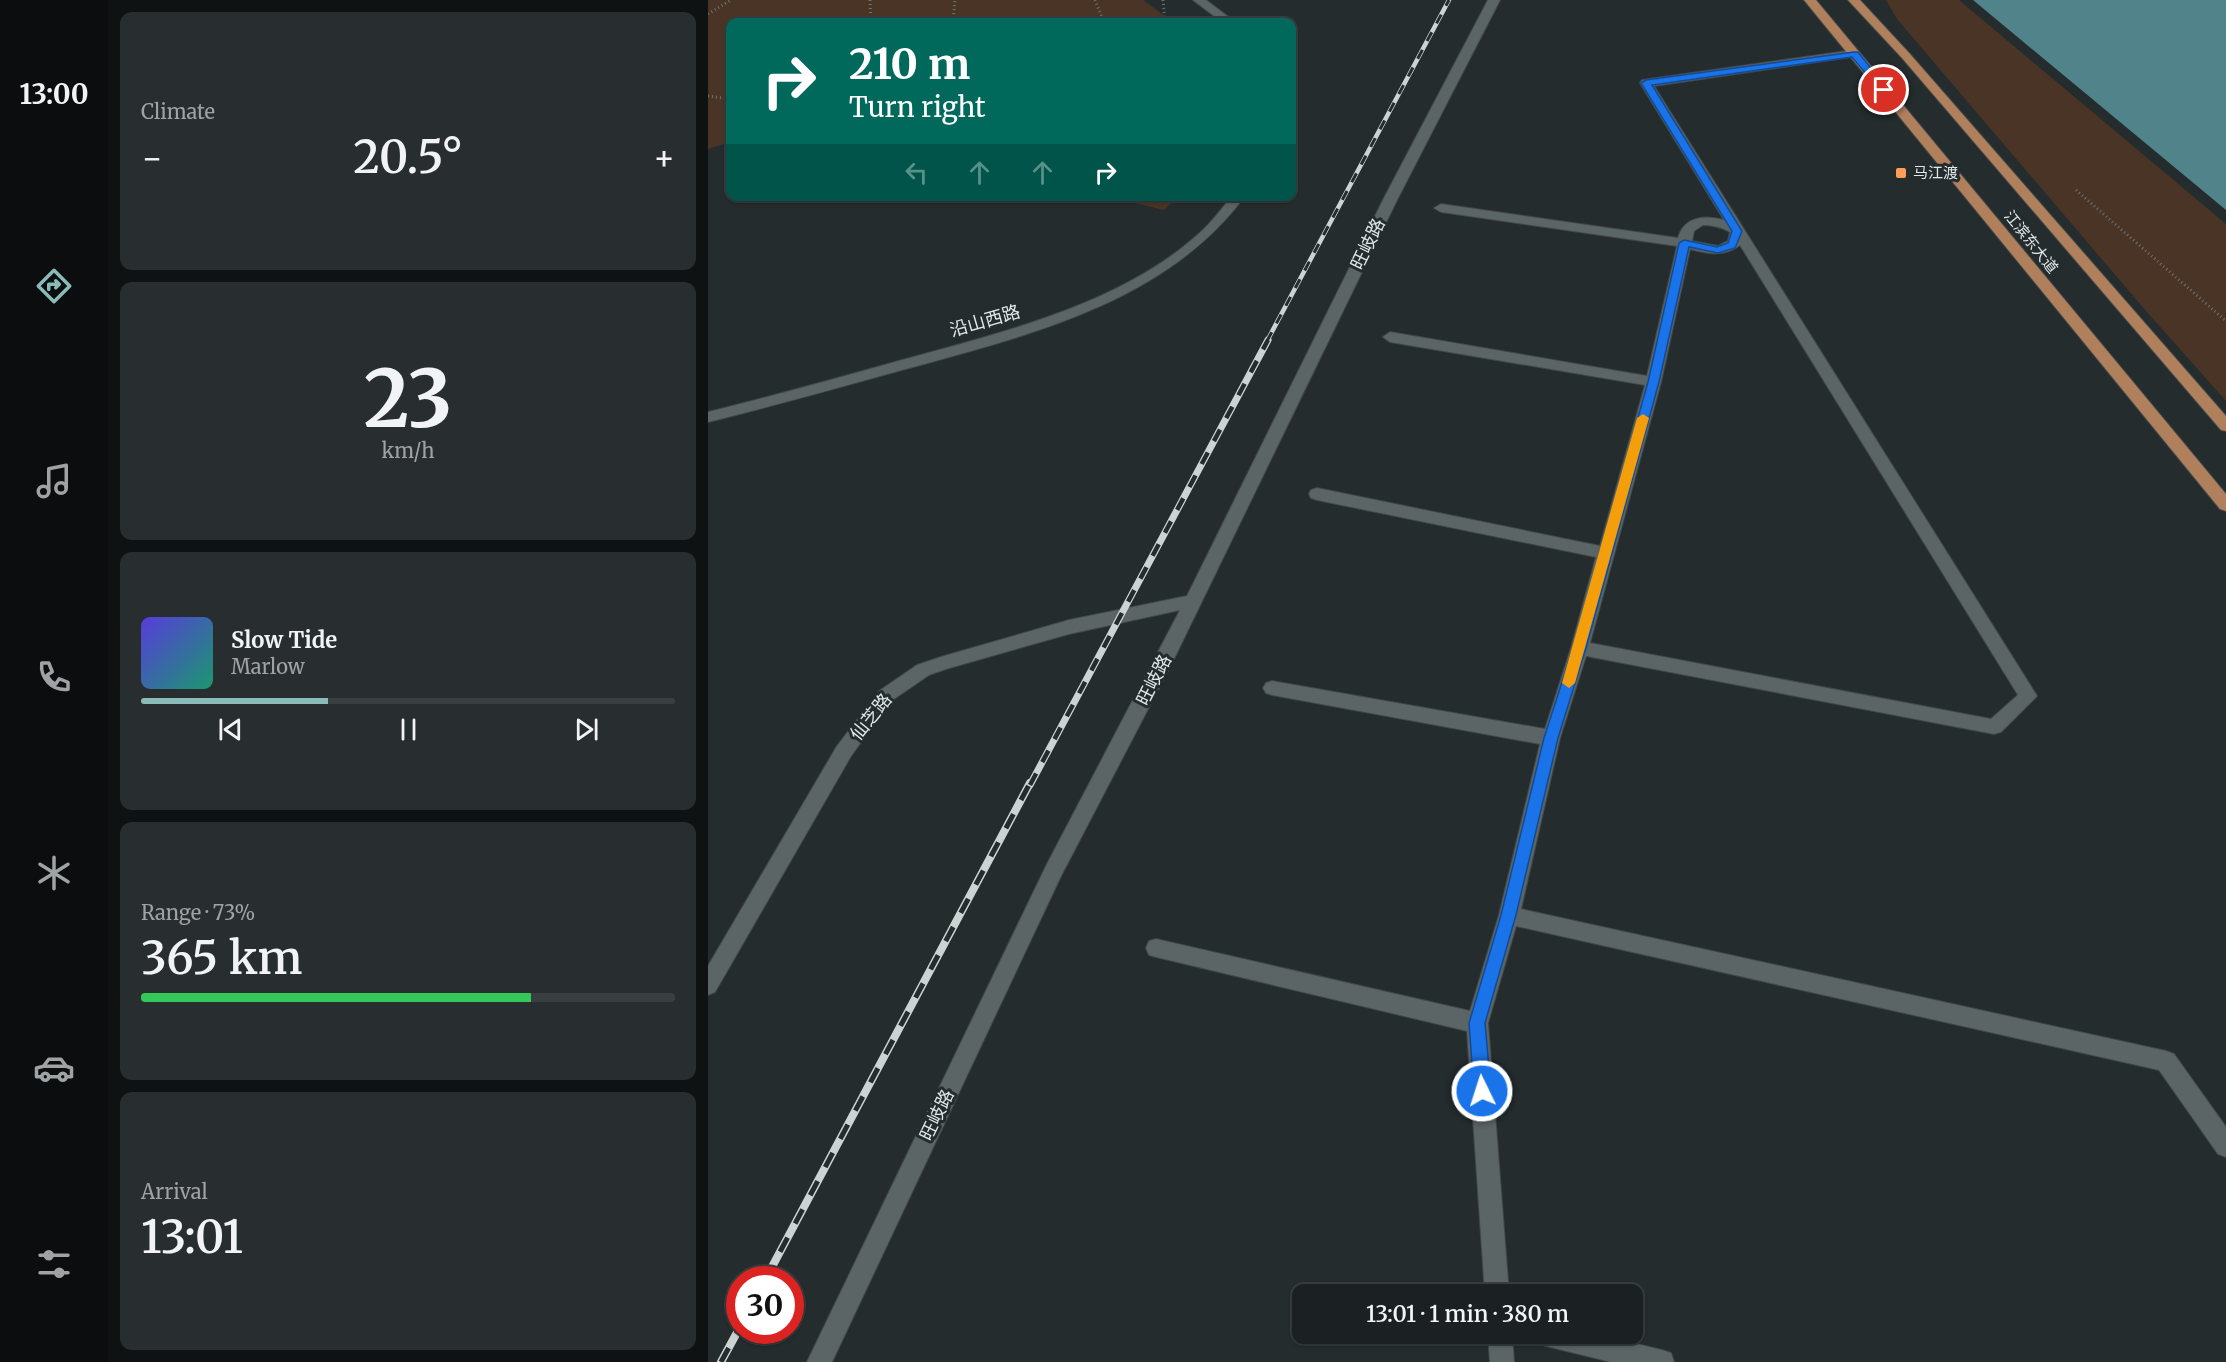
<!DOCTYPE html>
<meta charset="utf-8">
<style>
body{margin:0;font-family:Merriweather,"Noto Sans SC",serif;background:#282e2f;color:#f1f3f6;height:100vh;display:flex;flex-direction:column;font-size:22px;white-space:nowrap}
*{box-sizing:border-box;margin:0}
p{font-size:20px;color:#a0a3a5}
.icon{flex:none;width:33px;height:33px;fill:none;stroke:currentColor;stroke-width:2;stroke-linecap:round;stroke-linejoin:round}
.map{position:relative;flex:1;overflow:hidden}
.panel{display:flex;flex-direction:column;gap:12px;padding:12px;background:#0f1213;width:600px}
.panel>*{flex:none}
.top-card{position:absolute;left:18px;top:18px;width:570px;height:183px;border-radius:12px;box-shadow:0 2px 4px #0004,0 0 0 2px #393e40;background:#00695c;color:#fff;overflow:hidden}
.speed{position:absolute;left:18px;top:1266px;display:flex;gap:12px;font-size:30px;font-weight:700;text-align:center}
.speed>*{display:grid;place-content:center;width:78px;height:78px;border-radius:50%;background:#1b2122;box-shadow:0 2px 4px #0004,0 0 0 2px #393e40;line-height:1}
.speed .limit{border:9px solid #d22;background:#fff;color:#111}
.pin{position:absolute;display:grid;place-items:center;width:51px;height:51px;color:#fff;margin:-26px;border:3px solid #fff;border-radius:50%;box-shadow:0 2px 6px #0007}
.me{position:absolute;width:66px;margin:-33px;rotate:356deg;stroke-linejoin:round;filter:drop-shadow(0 0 4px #0008)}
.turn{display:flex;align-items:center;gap:21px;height:126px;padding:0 24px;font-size:27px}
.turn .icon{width:78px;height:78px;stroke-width:2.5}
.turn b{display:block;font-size:42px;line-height:51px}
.lanes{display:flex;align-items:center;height:57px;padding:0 24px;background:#0003;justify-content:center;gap:30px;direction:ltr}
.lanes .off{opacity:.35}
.big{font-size:45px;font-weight:600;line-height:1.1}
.panel .widget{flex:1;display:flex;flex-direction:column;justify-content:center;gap:9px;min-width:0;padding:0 21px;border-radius:12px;background:#282e2f}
.panel .dial{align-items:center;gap:0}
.dial b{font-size:78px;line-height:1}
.song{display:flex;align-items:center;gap:18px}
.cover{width:72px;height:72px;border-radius:9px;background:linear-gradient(135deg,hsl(250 70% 55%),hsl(160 70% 35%))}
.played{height:6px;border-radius:3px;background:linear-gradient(90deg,#8bbbb9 35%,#393e40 35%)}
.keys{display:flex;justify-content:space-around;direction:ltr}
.heat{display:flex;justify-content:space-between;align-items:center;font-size:33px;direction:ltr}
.charge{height:9px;border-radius:4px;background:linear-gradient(90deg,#34c759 73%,#393e40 0)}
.trip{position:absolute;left:584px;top:1284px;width:351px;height:60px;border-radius:12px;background:#1b2122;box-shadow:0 2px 4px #0004,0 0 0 2px #393e40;font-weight:600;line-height:60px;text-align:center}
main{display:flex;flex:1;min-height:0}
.tabs{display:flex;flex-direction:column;width:108px;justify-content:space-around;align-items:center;background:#0b0d0e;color:#a0a3a5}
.tabs .icon{width:42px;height:42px}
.tabs .on{color:#8bbbb9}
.tabs b{font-size:27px;color:#f1f3f6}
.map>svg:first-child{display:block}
.green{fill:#4a3426}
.water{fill:#51838a}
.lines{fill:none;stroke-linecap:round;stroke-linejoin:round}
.minor-casing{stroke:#404848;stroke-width:2}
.major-casing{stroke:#404848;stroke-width:2}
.path{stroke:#6c7374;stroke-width:3;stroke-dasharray:1 3;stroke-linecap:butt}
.minor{fill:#5b6566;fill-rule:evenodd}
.major{fill:#b0805d;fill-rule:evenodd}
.rail-far2-casing{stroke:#cdd3d3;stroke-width:4.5}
.rail-far1-casing{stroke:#cdd3d3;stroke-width:7}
.rail-casing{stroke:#cdd3d3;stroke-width:8}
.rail-far2{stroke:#242c2e;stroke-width:3;stroke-dasharray:10;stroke-linecap:butt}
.rail-far1{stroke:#242c2e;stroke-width:4.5;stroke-dasharray:13;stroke-linecap:butt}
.rail{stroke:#242c2e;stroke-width:5;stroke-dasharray:16;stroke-linecap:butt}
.route{fill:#1a73e8;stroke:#114b97;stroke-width:1.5}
.slow{fill:#f59e0b}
.poi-dot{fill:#fe9c58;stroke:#242c2e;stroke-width:2}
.labels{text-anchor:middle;stroke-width:6;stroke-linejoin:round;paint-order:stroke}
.far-poi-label{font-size:15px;fill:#e2e8e8;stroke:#242c2e;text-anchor:start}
.far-street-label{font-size:15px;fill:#e2e8e8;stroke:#242c2e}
.street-label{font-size:18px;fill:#e2e8e8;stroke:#242c2e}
</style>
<main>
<nav class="tabs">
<b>13:00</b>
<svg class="icon on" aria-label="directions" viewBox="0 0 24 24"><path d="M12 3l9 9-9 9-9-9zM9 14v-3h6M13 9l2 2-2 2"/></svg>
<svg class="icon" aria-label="music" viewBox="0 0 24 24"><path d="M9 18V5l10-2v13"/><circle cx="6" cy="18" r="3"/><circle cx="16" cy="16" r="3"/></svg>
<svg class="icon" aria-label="phone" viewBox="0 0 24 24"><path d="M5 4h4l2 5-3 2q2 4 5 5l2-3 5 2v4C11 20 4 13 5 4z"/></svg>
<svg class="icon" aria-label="climate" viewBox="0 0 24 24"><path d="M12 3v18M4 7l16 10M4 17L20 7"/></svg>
<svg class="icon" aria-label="car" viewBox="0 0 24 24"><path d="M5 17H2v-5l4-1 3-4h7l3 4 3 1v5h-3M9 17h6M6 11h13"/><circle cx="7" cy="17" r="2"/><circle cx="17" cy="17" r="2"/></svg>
<svg class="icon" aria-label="filters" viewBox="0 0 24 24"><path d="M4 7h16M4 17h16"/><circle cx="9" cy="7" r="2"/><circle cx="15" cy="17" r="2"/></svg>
</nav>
<section class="panel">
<div class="widget"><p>Climate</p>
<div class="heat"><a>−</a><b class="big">20.5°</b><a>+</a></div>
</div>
<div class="widget dial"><b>23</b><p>km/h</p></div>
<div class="widget">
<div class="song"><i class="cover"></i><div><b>Slow Tide</b><p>Marlow</p></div></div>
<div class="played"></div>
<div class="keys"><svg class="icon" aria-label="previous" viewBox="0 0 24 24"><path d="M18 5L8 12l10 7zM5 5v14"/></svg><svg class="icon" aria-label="pause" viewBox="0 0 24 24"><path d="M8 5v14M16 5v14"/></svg><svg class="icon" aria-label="next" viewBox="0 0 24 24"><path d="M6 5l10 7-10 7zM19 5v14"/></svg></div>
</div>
<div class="widget"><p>Range · 73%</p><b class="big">365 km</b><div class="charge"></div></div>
<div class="widget"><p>Arrival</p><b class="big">13:01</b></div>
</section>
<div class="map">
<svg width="1518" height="1362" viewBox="0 0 1518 1362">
<rect width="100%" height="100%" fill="#242c2e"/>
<!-- green -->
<g class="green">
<path d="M0 0H435L465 22H22V142L0 149Z"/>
<path d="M1178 0H1251L1518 224V401L1438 311 1189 19Z"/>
<path d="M401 197H470L456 210Z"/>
</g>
<!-- water -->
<path class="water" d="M1265 0H1518V210Z"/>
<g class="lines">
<defs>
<g id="minor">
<path d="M485 0H498L527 22H514Z"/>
<path d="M780 0H792L689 200 464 663 353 876 124 1362H99L339 864 472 610 361 634 238 669 221 675 183 701 143 756 7 992 0 995V966L129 746 171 691 209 665 236 656 361 620 479 596 675 200Z"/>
<path d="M1146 50 1150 52V56L946 86 1329 696 1293 732 1286 734 878 656 852 738 813 909 1458 1051 1466 1054 1518 1127V1157L1510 1154 1451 1070 808 926 780 1023 801 1294H777L759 1031 448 957 441 955 438 948 441 941 448 939 762 1011 791 915 832 744 564 695 558 693 555 688 558 683 564 681 837 729 863 648 888 557 609 500 603 498 601 494 603 490 609 488 892 546 937 385 682 342 675 337 682 332 939 376 969 246 733 212 726 208 733 204 970 238C976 216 998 215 1016 220L932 83 934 80ZM995 225C1005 225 1013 227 1022 232L1020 241 1010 246 984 241 986 231ZM1032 245 1310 695 1283 719 882 643 953 382 982 249C1000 254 1017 257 1032 245Z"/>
<path d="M524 196H537C457 304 317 336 194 370 129 388 65 406 0 422V412C65 396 130 378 194 360 296 332 419 303 497 228 507 218 515 207 524 196Z"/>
<path d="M780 1334H804L806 1362H782Z"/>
<path d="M826 1334H887L954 1350 963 1353 966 1362H903L838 1346 829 1343Z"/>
</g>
<g id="major">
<path d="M1096 0H1108L1518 494V511L1512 509Z"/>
<path d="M1140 0H1152L1202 54 1518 416V431L1513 430 1194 58Z"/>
</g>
</defs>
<!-- minor casing -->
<use href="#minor" class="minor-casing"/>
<!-- major casing -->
<use href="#major" class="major-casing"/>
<!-- path -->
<g class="path">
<path d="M162 0 163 22"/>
<path d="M387 0 396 22"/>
<path d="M455 0 457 22"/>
<path d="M0 14 23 0"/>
<path d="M245 22 247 0"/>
<path d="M0 96 22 99"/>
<path d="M1368 190 1518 321"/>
</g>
<!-- minor -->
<use href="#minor" class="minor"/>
<!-- major -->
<use href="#major" class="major"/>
<defs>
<path id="rail-far2" d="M559 341 741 0"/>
<path id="rail-far1" d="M322 785 560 340"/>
<g id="rail">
<path d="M57 1280 322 783"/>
<path d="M13 1362 32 1327"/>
</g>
</defs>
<!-- rail-far2 casing -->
<use href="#rail-far2" class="rail-far2-casing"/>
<!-- rail-far1 casing -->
<use href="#rail-far1" class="rail-far1-casing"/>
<!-- rail casing -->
<use href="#rail" class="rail-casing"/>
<!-- rail-far2 -->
<use href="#rail-far2" class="rail-far2"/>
<!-- rail-far1 -->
<use href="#rail-far1" class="rail-far1"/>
<!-- rail -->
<use href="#rail" class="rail"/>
</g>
<!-- route -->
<path class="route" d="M1146 52H1150L1179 88V92H1173L1144 57 944 85 1034 231 1027 248 1010 253 981 247 951 382 878 648 850 738 808 915 777 1023 783 1091 780 1097 774 1099 768 1097 766 1091 761 1023 793 915 836 738 865 648 940 382 971 243 976 240 1009 247 1020 243 1024 231 933 83 938 80Z"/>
<!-- slow -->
<path class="slow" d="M935 414 941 418 867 683 861 688 854 683 929 418Z"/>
<!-- markers -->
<rect class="poi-dot" x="1187" y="167" width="12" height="12" rx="3"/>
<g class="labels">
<!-- far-poi labels -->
<g class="far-poi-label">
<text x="1205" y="178">马江渡</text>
</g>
<!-- far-street labels -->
<g class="far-street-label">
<text transform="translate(1323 242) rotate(51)" y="5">江滨东大道</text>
</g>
<!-- street labels -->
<g class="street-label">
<text transform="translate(660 244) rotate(-64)" y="6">旺岐路</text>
<text transform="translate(277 321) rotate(-16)" y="6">沿山西路</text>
<text transform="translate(446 680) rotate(-63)" y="6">旺岐路</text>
<text transform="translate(163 717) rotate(-51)" y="6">仙芝路</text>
<text transform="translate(229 1115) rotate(-64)" y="6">旺岐路</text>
</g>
</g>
</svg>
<div class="speed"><div class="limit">30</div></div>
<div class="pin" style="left:1176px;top:90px;background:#d93025"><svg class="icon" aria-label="arrive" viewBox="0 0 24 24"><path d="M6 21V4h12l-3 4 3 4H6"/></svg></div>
<svg class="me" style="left:774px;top:1091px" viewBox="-20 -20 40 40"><circle r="17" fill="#1a73e8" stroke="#fff" stroke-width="3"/><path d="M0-11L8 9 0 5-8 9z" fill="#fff"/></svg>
<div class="trip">13:01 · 1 min · 380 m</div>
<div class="top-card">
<div class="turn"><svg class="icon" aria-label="right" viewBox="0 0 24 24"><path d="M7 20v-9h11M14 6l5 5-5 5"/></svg><div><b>210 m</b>Turn right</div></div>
<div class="lanes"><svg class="icon off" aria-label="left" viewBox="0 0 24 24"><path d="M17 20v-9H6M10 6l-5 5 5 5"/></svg><svg class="icon off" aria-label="ahead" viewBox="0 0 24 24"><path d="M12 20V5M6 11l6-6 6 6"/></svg><svg class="icon off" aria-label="ahead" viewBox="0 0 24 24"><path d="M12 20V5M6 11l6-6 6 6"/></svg><svg class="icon" aria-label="right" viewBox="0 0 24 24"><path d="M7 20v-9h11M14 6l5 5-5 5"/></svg></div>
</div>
</div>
</main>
